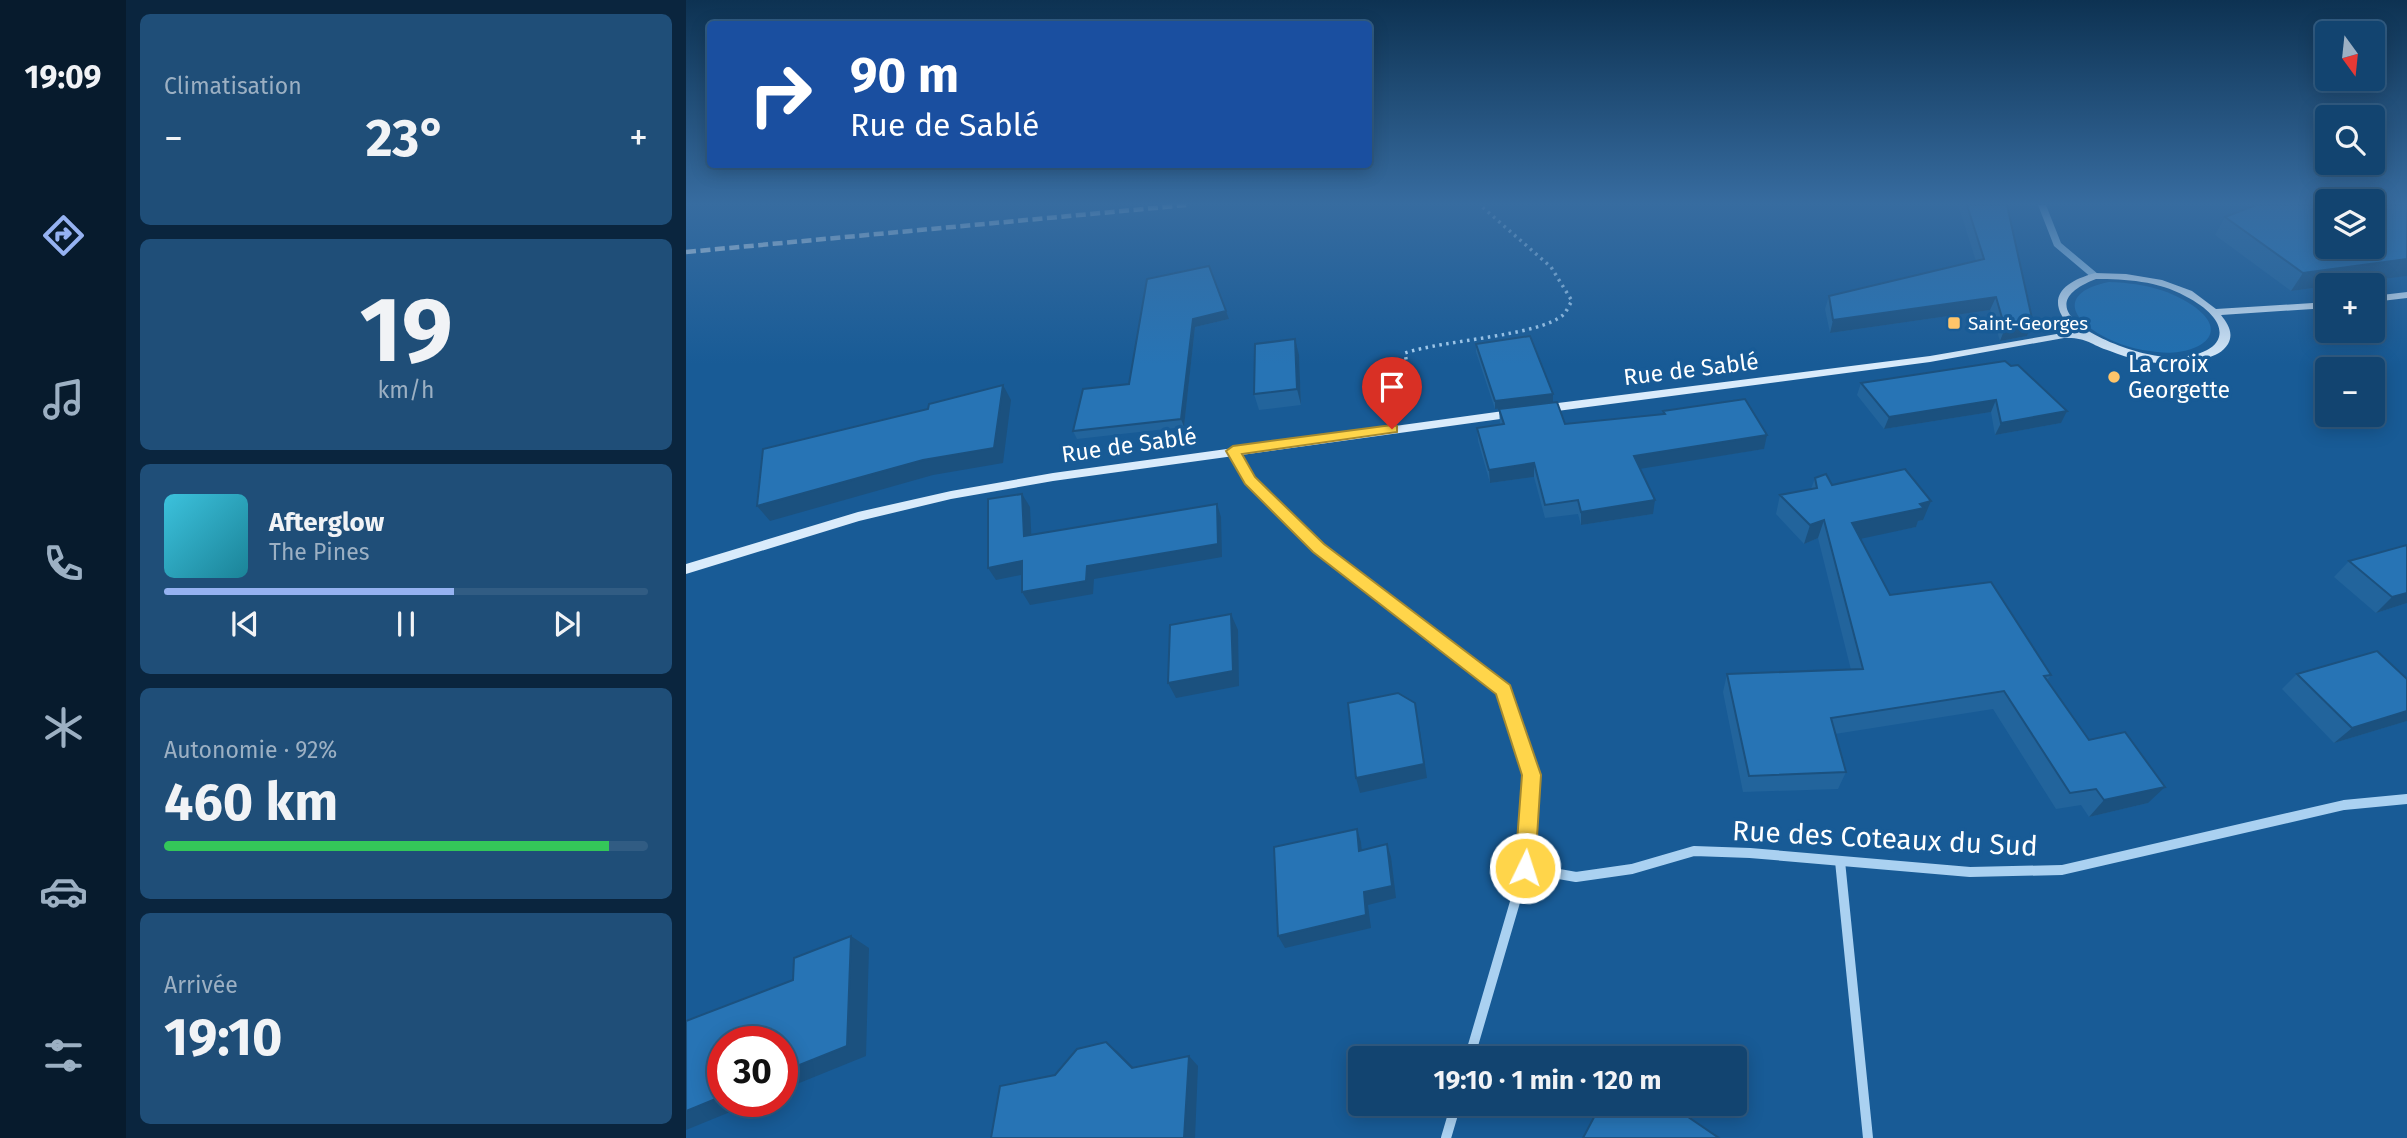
<!DOCTYPE html>
<html lang="fr">
<meta charset="utf-8">
<style>
body{margin:0;font-family:"Fira Sans",sans-serif;background:#1f4e78;color:#f1f3f6;height:100vh;display:flex;flex-direction:column;font-size:26px;white-space:nowrap}
*{box-sizing:border-box;margin:0}
p{font-size:23px;color:#9cb0c3}
.icon{flex:none;width:38px;height:38px;fill:none;stroke:currentColor;stroke-width:2;stroke-linecap:round;stroke-linejoin:round}
.map{position:relative;flex:1;overflow:hidden}
.side{display:flex;flex-direction:column;gap:14px;padding:14px;background:#0a253e;width:560px}
.side>*{flex:none}
.banner{position:absolute;left:21px;top:21px;width:665px;height:147px;border-radius:7px;box-shadow:0 4px 18px #0003,0 0 0 2px #315c83;background:#1a4fa0;color:#fff;overflow:hidden}
.needle{width:46px;rotate:165deg}
.fabs{position:absolute;left:1629px;top:21px;display:grid;gap:14px}
.fabs a{display:grid;place-items:center;width:70px;height:70px;border-radius:7px;background:#124470;box-shadow:0 4px 18px #0003,0 0 0 2px #315c83;font-size:35px}
.speed{position:absolute;left:21px;top:1026px;display:flex;gap:14px;font-size:35px;font-weight:700;text-align:center}
.speed>*{display:grid;place-content:center;width:91px;height:91px;border-radius:50%;background:#124470;box-shadow:0 4px 18px #0003,0 0 0 2px #315c83;line-height:1}
.speed .limit{border:10px solid #d22;background:#fff;color:#111}
.pin{position:absolute;display:grid;place-items:center;width:60px;height:60px;color:#fff;margin:-72px -30px;border-radius:50% 50% 50% 0;rotate:-45deg;box-shadow:0 0 7px #0007}
.pin .icon{rotate:45deg}
.me{position:absolute;width:77px;margin:-38px;rotate:4deg;stroke-linejoin:round;filter:drop-shadow(0 0 5px #0008)}
.turn{display:flex;align-items:center;gap:24px;height:147px;padding:0 28px;font-size:32px}
.turn .icon{width:91px;height:91px;stroke-width:2.5}
.turn b{display:block;font-size:49px;line-height:60px}
.big{font-size:52px;font-weight:700;line-height:1.1}
.side .widget{flex:1;display:flex;flex-direction:column;justify-content:center;gap:10px;min-width:0;padding:0 24px;border-radius:10px;background:#1f4e78}
.side .dial{align-items:center;gap:0}
.dial b{font-size:91px;line-height:1}
.song{display:flex;align-items:center;gap:21px}
.cover{width:84px;height:84px;border-radius:10px;background:linear-gradient(135deg,hsl(190 70% 55%),hsl(190 70% 35%))}
.played{height:7px;border-radius:4px;background:linear-gradient(90deg,#95b2f1 60%,#315c83 60%)}
.keys{display:flex;justify-content:space-around;direction:ltr}
.heat{display:flex;justify-content:space-between;align-items:center;font-size:38px;direction:ltr}
.charge{height:10px;border-radius:5px;background:linear-gradient(90deg,#34c759 92%,#315c83 0)}
.trip{position:absolute;left:662px;top:1046px;width:399px;height:70px;border-radius:7px;background:#124470;box-shadow:0 4px 18px #0003,0 0 0 2px #315c83;font-weight:700;line-height:70px;text-align:center}
main{display:flex;flex:1;min-height:0}
.menu{display:flex;flex-direction:column;width:126px;justify-content:space-around;align-items:center;background:#071b2d;color:#9cb0c3}
.menu .icon{width:49px;height:49px}
.menu .current{color:#95b2f1}
.menu b{font-size:32px;color:#f1f3f6}
.map>svg:first-child{display:block}
.green{fill:#206fb0}
.lines{fill:none;stroke-linecap:round;stroke-linejoin:round}
.path{stroke:#aad1f1;stroke-width:3.5;stroke-dasharray:2.5 4.5;stroke-linecap:butt}
.minor-far1{stroke:#aad1f1;stroke-width:7}
.minor{stroke:#aad1f1;stroke-width:10}
.tertiary{fill:#aad1f1;fill-rule:evenodd}
.secondary{fill:#d9ebfb;fill-rule:evenodd}
.rail{stroke:#fff;stroke-width:4.5;stroke-dasharray:10 4.5;stroke-linecap:butt}
.wall{fill:#22649c}
.shaded-wall{fill:#1b517f}
.building{fill:#2774b5;stroke:#1b517f;stroke-width:2}
.route{fill:#ffd54a;stroke:#a68a30;stroke-width:2}
.poi-dot{fill:#ffc56a;stroke:#185b96;stroke-width:2.5}
.labels{text-anchor:middle;stroke-width:7;stroke-linejoin:round;paint-order:stroke}
.far-poi-label{font-size:19px;fill:#fff;stroke:#185b96;text-anchor:start}
.poi-label{font-size:23px;fill:#fff;stroke:#185b96;text-anchor:start}
.street-label{font-size:23px;fill:#fff;stroke:#185b96}
.near-street-label{font-size:28px;fill:#fff;stroke:#185b96}
</style>
<main>
<nav class="menu">
<b>19:09</b>
<svg class="icon current" aria-label="directions" viewBox="0 0 24 24"><path d="M12 3l9 9-9 9-9-9zM9 14v-3h6M13 9l2 2-2 2"/></svg>
<svg class="icon" aria-label="music" viewBox="0 0 24 24"><path d="M9 18V5l10-2v13"/><circle cx="6" cy="18" r="3"/><circle cx="16" cy="16" r="3"/></svg>
<svg class="icon" aria-label="phone" viewBox="0 0 24 24"><path d="M5 4h4l2 5-3 2q2 4 5 5l2-3 5 2v4C11 20 4 13 5 4z"/></svg>
<svg class="icon" aria-label="climate" viewBox="0 0 24 24"><path d="M12 3v18M4 7l16 10M4 17L20 7"/></svg>
<svg class="icon" aria-label="car" viewBox="0 0 24 24"><path d="M5 17H2v-5l4-1 3-4h7l3 4 3 1v5h-3M9 17h6M6 11h13"/><circle cx="7" cy="17" r="2"/><circle cx="17" cy="17" r="2"/></svg>
<svg class="icon" aria-label="filters" viewBox="0 0 24 24"><path d="M4 7h16M4 17h16"/><circle cx="9" cy="7" r="2"/><circle cx="15" cy="17" r="2"/></svg>
</nav>
<section class="side">
<div class="widget"><p>Climatisation</p>
<div class="heat"><a>−</a><b class="big">23°</b><a>+</a></div>
</div>
<div class="widget dial"><b>19</b><p>km/h</p></div>
<div class="widget">
<div class="song"><i class="cover"></i><div><b>Afterglow</b><p>The Pines</p></div></div>
<div class="played"></div>
<div class="keys"><svg class="icon" aria-label="previous" viewBox="0 0 24 24"><path d="M18 5L8 12l10 7zM5 5v14"/></svg><svg class="icon" aria-label="pause" viewBox="0 0 24 24"><path d="M8 5v14M16 5v14"/></svg><svg class="icon" aria-label="next" viewBox="0 0 24 24"><path d="M6 5l10 7-10 7zM19 5v14"/></svg></div>
</div>
<div class="widget"><p>Autonomie · 92%</p><b class="big">460 km</b><div class="charge"></div></div>
<div class="widget"><p>Arrivée</p><b class="big">19:10</b></div>
</section>
<div class="map">
<svg width="1721" height="1138" viewBox="0 0 1721 1138">
<rect width="100%" height="100%" fill="#185b96"/>
<!-- green -->
<path class="green" d="M1423 282C1452 283 1481 288 1506 305 1551 336 1506 357 1471 352 1452 350 1432 345 1415 335 1377 313 1381 290 1423 282Z"/>
<g class="lines">
<!-- path -->
<path class="path" d="M727 401 719 353C757 340 853 336 877 315 881 311 883 305 886 301L865 267 794 205"/>
<!-- minor-far1 -->
<path class="minor-far1" d="M547 451 564 480 633 548 818 690 833 735"/>
<!-- minor -->
<g class="minor">
<path d="M1154 861 1182 1138"/>
<path d="M839 868 890 877 946 869 1008 851 1064 853 1284 872 1376 870 1658 805 1721 799"/>
<path d="M783 1059 839 868 846 775 832 734"/>
<path d="M760 1138 770 1104"/>
</g>
<!-- tertiary -->
<path class="tertiary" d="M1352 205H1360L1375 243 1412 274V278H1406L1368 246Z"/>
<!-- secondary -->
<g class="secondary">
<path d="M1409 273 1440 274 1476 280 1506 291 1530 309 1642 302V308L1535 315C1542 324 1548 333 1542 344 1537 352 1529 356 1520 358 1489 369 1454 363 1424 351 1403 344 1401 337 1378 338L1244 362 856 413 850 409 856 405 1244 356 1388 331C1358 301 1373 283 1409 273ZM1410 279C1440 279 1472 281 1499 296 1554 324 1540 359 1481 357 1444 356 1326 311 1410 279Z"/>
<path d="M1721 292V298L1687 302V296Z"/>
<path d="M832 409 836 410V416L367 481 265 499 173 521 0 574V564L172 512 265 491 367 473Z"/>
</g>
<!-- rail -->
<path class="rail" d="M0 252 500 205"/>
</g>
<!-- wall -->
<g class="wall">
<path d="M1272 205H1321L1347 323 1341 336 1314 341 1304 310 1144 333 1139 309 1143 296 1290 261Z"/>
<path d="M1721 205V276L1650 285H1642V286L1605 291 1529 235 1539 217Z"/>
<path d="M461 279 543 319 509 327 498 427 391 439 387 431 443 384Z"/>
<path d="M790 344 867 394V402L809 409 790 352Z"/>
<path d="M613 355 615 405 573 410 568 394Z"/>
<path d="M1319 361 1375 423 1309 435 1305 412 1198 429 1171 395 1175 383Z"/>
<path d="M813 409 879 424 977 414V411L1078 449 954 468 967 514 895 525 892 514 859 518 848 477 804 483 792 441 791 428 814 424Z"/>
<path d="M1129 478 1237 520 1232 521 1230 527 1174 538 1204 595 1365 675 1361 680 1403 740 1462 803 1403 817 1395 805 1370 809 1307 709 1149 734 1160 772 1152 789 1057 792 1037 692 1041 674 1165 670 1132 538 1118 544 1090 514 1094 495 1125 489Z"/>
<path d="M1721 545V603L1690 613 1648 577 1663 561Z"/>
<path d="M1611 674 1721 721 1648 743 1596 689Z"/>
</g>
<!-- shaded-wall -->
<g class="shaded-wall">
<path d="M1721 259V276L1650 285H1642V286L1605 291 1617 273Z"/>
<path d="M1310 297 1304 310 1144 333 1147 320Z"/>
<path d="M540 311 543 319 509 327 498 427 495 419 507 319Z"/>
<path d="M1347 323 1341 336 1314 341 1319 328Z"/>
<path d="M609 339 613 355 615 405 611 389Z"/>
<path d="M317 385 325 400 317 463 247 475 84 521 71 506Z"/>
<path d="M867 394V402L809 409V401Z"/>
<path d="M1310 400 1305 412 1198 429 1203 417Z"/>
<path d="M1381 411 1375 423 1309 435 1315 423Z"/>
<path d="M1081 435 1078 449 947 470 948 456Z"/>
<path d="M848 463V477L804 483 803 470Z"/>
<path d="M336 494 344 507 346 549 338 536Z"/>
<path d="M969 500 967 514 895 525V512Z"/>
<path d="M1245 501 1237 520 1232 521 1230 527 1160 542 1166 523Z"/>
<path d="M531 504 535 517 536 557 408 579 407 594 344 605 336 592 401 566Z"/>
<path d="M1138 520 1132 538 1118 544 1124 525Z"/>
<path d="M336 561 344 573 310 580 302 568Z"/>
<path d="M1721 593V603L1690 613 1706 597Z"/>
<path d="M545 614 552 630 553 686 490 698 482 683Z"/>
<path d="M1721 711V721L1648 743 1666 728Z"/>
<path d="M732 718 741 778 674 793 670 778Z"/>
<path d="M1479 787 1462 803 1403 817 1418 800Z"/>
<path d="M671 829 675 842 677 864 673 851Z"/>
<path d="M701 844 705 857 710 898 682 905 685 928 599 948 592 936 678 892Z"/>
<path d="M165 936 183 948 180 1056 96 1090V1072Z"/>
<path d="M420 1042 432 1052 457 1077 446 1068Z"/>
<path d="M503 1056 512 1066 509 1138H498Z"/>
<path d="M37 1096V1101H71L0 1130V1111Z"/>
</g>
<!-- building -->
<g class="building">
<path d="M1281 205H1321L1347 323 1319 328 1310 297 1147 320 1143 296 1298 259Z"/>
<path d="M1570 205H1642V247H1687V205H1721V259L1617 273 1539 217Z"/>
<path d="M523 266 540 311 507 319 495 419 387 431 397 389 443 384 461 279Z"/>
<path d="M844 336 867 394 809 401 790 344Z"/>
<path d="M609 339 611 389 568 394 569 344Z"/>
<path d="M1319 361 1325 366 1332 365 1381 411 1315 423 1310 400 1203 417 1175 383Z"/>
<path d="M317 385 308 448 237 460 71 506 77 449 242 409 243 404Z"/>
<path d="M1059 399 1081 435 948 456 969 500 895 512 892 500 859 505 848 463 803 470 791 428 818 424 813 409 871 402 879 424 979 414 977 411Z"/>
<path d="M1219 469 1245 501 1234 504 1238 508 1166 523 1204 595 1305 582 1365 675 1358 676 1403 740 1439 732 1479 787 1418 800 1410 789 1384 793 1318 691 1145 718 1160 772 1063 776 1041 674 1177 669 1138 520 1124 525 1094 495 1131 488 1129 478 1140 474 1146 485Z"/>
<path d="M336 494 338 536 531 504 532 544 401 566 400 581 336 592V561L302 568V499Z"/>
<path d="M1721 545V593L1706 597 1663 561Z"/>
<path d="M545 614 547 671 482 683 484 625Z"/>
<path d="M1691 651 1721 679V711L1666 728 1611 674Z"/>
<path d="M712 693 729 703 738 764 670 778 662 703Z"/>
<path d="M671 829 673 851 701 844 706 886 678 892 680 915 592 936 588 847Z"/>
<path d="M165 936 161 1046 96 1072V1041H37V1096L0 1111V1021L107 980 108 958Z"/>
<path d="M420 1042 446 1068 503 1056 498 1138H305L314 1086 369 1075 391 1049Z"/>
<path d="M915 1104H983L1033 1138H897Z"/>
</g>
<!-- sky -->
<linearGradient id="sky" x2="0" y2="1"><stop stop-color="#0d3252"/><stop offset="0.56" stop-color="#376ca0"/><stop offset="1" stop-color="#376ca0" stop-opacity="0"/></linearGradient>
<rect width="1721" height="364" fill="url(#sky)"/>
<!-- route -->
<path class="route" d="M706 425 711 426V432L556 454 569 477 638 544 824 685 855 775 849 868 846 875 839 877 832 875 829 868 836 775 810 694 627 552 559 484 540 451 547 446Z"/>
<!-- markers -->
<g class="poi-dot">
<rect x="1261" y="316" width="14" height="14" rx="3.5"/>
<circle cx="1428" cy="377" r="7"/>
</g>
<g class="labels">
<!-- far-poi labels -->
<g class="far-poi-label">
<text x="1282" y="330">Saint-Georges</text>
</g>
<!-- poi labels -->
<g class="poi-label">
<text x="1442" y="372">La croix<tspan x="1442" dy="26">Georgette</tspan></text>
</g>
<!-- street labels -->
<g class="street-label">
<text transform="translate(1005 369) rotate(-7)" y="8">Rue de Sablé</text>
<text transform="translate(443 445) rotate(-8)" y="8">Rue de Sablé</text>
</g>
<!-- near-street labels -->
<g class="near-street-label">
<text transform="translate(1199 838) rotate(3)" y="10">Rue des Coteaux du Sud</text>
</g>
</g>
</svg>
<div class="fabs">
<a><svg class="needle" viewBox="-14 -14 28 28"><path d="M0-13l5 13h-10z" fill="#e53935"/><path d="M0 13l5-13h-10z" fill="#9cb0c3"/></svg></a>
<a><svg class="icon" aria-label="search" viewBox="0 0 24 24"><circle cx="10" cy="10" r="6"/><path d="M15 15l6 6"/></svg></a>
<a><svg class="icon" aria-label="layers" viewBox="0 0 24 24"><path d="M12 4l9 5-9 5-9-5zM3 14l9 5 9-5"/></svg></a>
<a>+</a>
<a>−</a>
</div>
<div class="speed"><div class="limit">30</div></div>
<div class="pin" style="left:706px;top:429px;background:#d93025"><svg class="icon" aria-label="arrive" viewBox="0 0 24 24"><path d="M6 21V4h12l-3 4 3 4H6"/></svg></div>
<svg class="me" style="left:839px;top:868px" viewBox="-20 -20 40 40"><circle r="17" fill="#ffd54a" stroke="#fff" stroke-width="3"/><path d="M0-11L8 9 0 5-8 9z" fill="#fff"/></svg>
<div class="trip">19:10 · 1 min · 120 m</div>
<div class="banner">
<div class="turn"><svg class="icon" aria-label="right" viewBox="0 0 24 24"><path d="M7 20v-9h11M14 6l5 5-5 5"/></svg><div><b>90 m</b>Rue de Sablé</div></div>
</div>
</div>
</main>
